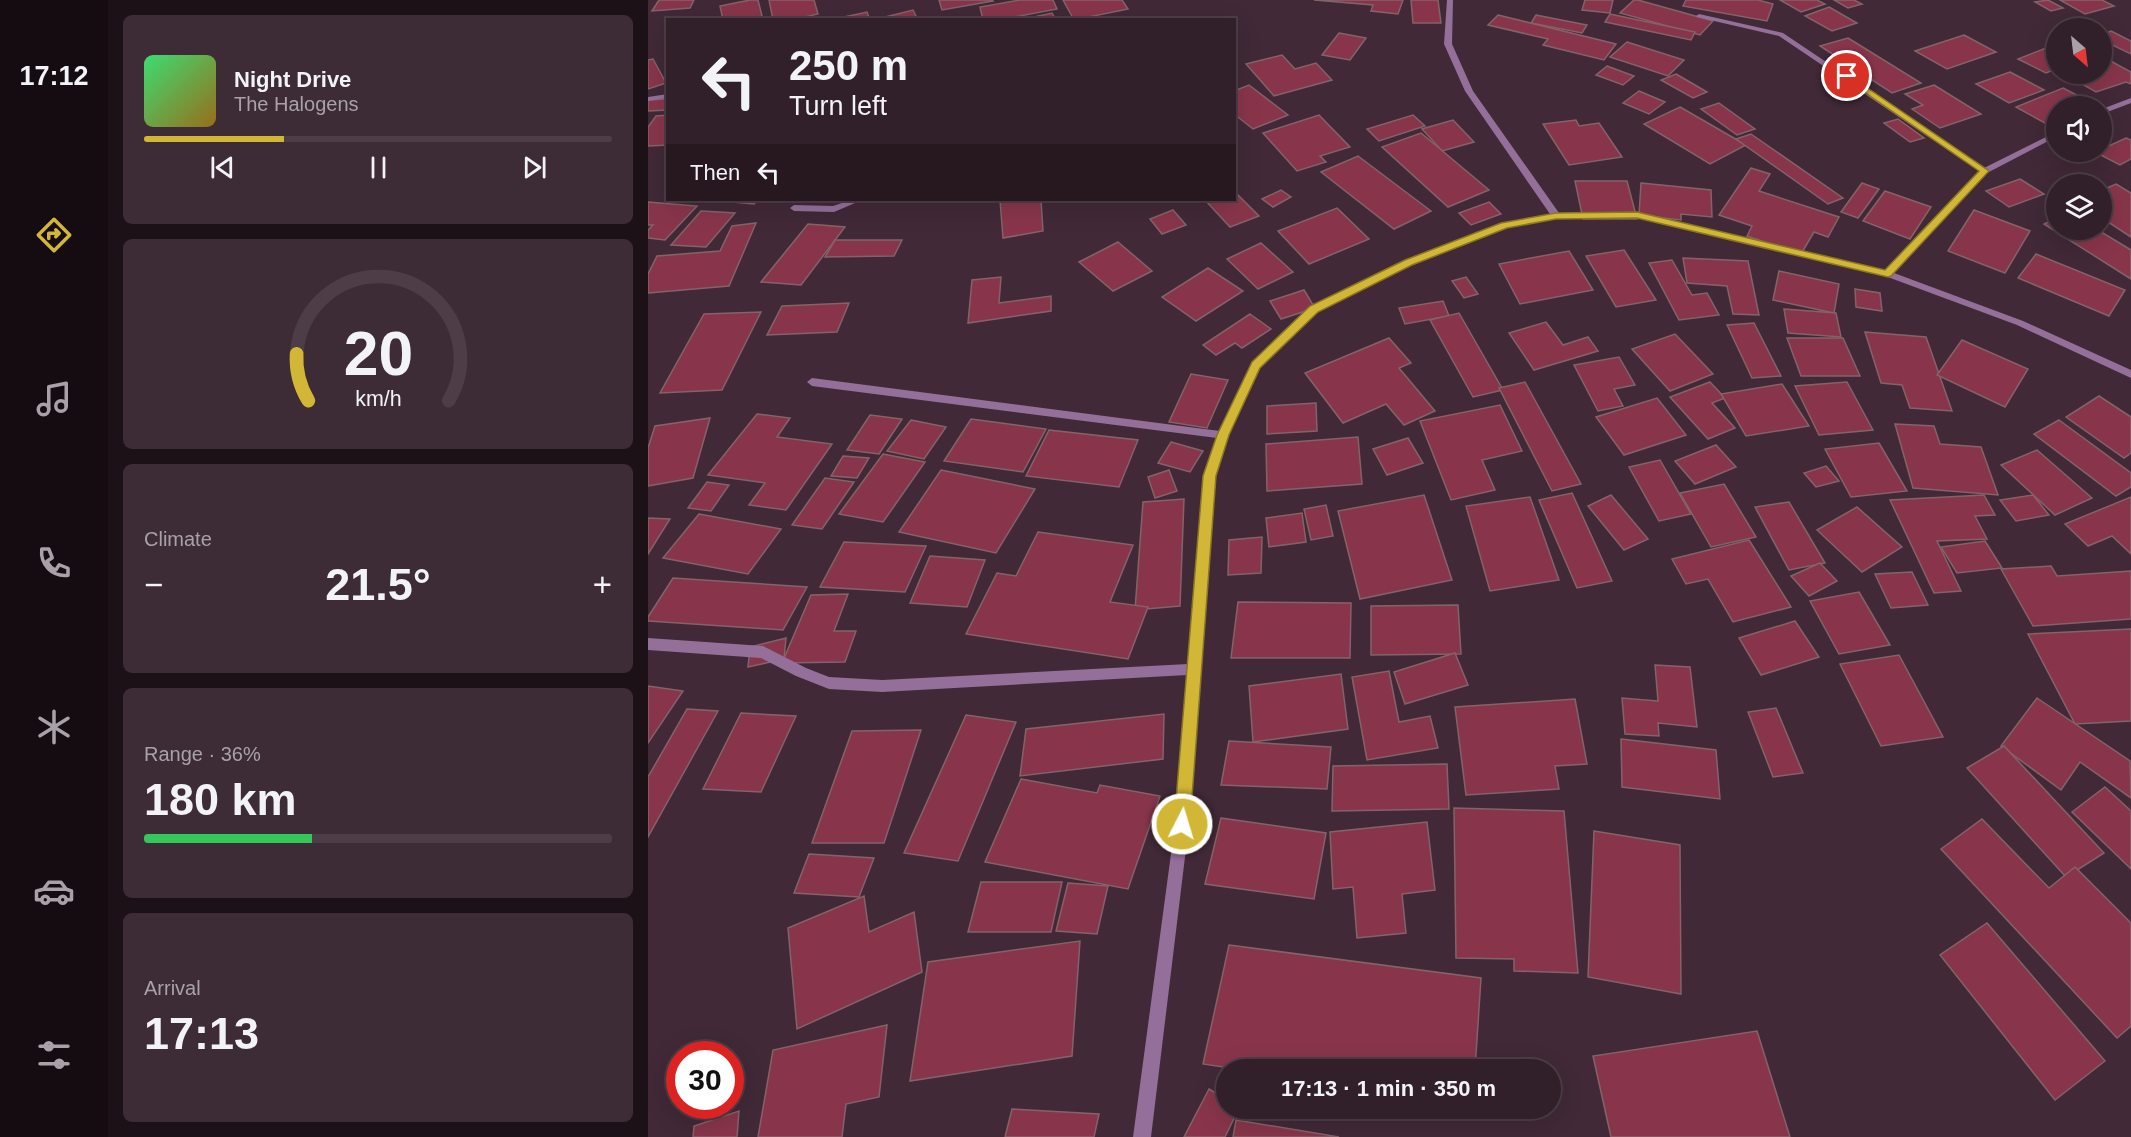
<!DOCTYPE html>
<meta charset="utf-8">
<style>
body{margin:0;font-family:Arial,sans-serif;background:#3d2c35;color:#f1f3f6;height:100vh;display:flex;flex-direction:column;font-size:22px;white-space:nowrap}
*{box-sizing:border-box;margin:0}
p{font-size:20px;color:#a8a2a8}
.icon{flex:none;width:33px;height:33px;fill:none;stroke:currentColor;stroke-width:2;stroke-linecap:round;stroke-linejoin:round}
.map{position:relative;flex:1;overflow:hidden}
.sheet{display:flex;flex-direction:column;gap:15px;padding:15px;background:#1b1117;width:540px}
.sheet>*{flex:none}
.hud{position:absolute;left:18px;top:18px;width:570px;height:183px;border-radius:0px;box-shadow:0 6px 24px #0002,0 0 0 2px #4c3d46;background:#311f29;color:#f1f3f6;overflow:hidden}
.needle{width:39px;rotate:152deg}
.buttons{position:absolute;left:1398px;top:18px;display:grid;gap:12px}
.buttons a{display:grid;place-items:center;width:66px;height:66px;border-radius:50%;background:#311f29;box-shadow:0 6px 24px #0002,0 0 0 2px #4c3d46;font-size:30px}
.speed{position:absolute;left:18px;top:1041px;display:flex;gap:12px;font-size:30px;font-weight:700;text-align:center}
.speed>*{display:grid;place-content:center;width:78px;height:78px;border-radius:50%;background:#311f29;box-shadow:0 6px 24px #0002,0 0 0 2px #4c3d46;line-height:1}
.speed .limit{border:9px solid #d22;background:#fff;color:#111}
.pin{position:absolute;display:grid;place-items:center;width:51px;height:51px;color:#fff;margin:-26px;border:3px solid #fff;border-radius:50%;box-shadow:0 2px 6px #0007}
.me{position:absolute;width:66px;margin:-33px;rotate:5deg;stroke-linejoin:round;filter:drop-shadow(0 0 4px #0008)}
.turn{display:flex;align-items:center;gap:21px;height:126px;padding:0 24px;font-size:27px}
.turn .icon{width:78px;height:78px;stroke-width:2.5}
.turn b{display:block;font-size:42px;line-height:51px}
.then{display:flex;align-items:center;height:57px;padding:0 24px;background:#0003;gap:12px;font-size:22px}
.big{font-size:45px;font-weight:800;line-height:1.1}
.sheet .widget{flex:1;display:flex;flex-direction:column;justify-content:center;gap:9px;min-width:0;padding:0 21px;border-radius:9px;background:#3d2c35}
.sheet .dial{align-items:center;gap:0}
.dial svg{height:156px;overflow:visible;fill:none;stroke:#4c3d46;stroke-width:7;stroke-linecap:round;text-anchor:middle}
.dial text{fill:#f1f3f6;stroke:none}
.song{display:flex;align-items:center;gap:18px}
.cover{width:72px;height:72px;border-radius:9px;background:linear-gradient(135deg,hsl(140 70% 55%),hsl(40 70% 35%))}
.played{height:6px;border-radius:3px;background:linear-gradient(90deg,#d2b736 30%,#4c3d46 30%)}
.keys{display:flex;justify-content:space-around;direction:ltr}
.heat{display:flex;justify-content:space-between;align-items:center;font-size:33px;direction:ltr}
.charge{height:9px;border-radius:4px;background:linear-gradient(90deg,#34c759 36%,#4c3d46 0)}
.trip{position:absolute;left:568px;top:1059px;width:345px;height:60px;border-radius:30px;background:#311f29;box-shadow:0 6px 24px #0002,0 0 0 2px #4c3d46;font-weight:800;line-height:60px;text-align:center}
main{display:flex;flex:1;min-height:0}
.tab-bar{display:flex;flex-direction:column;width:108px;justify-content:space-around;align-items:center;background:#140c10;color:#a8a2a8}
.tab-bar .icon{width:42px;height:42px}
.tab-bar .on{color:#d2b736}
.tab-bar b{font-size:27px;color:#f1f3f6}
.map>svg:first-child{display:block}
.building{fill:#88354b;stroke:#836369;stroke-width:1.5}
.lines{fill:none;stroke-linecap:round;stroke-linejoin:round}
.minor{fill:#946f9a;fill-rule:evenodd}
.route{fill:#d2b736;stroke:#887723;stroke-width:1.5}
</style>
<main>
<nav class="tab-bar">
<b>17:12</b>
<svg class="icon on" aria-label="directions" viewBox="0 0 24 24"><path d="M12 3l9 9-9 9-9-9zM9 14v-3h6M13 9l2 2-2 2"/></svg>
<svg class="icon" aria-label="music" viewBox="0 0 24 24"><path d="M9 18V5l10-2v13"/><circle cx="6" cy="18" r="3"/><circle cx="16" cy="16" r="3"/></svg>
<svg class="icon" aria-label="phone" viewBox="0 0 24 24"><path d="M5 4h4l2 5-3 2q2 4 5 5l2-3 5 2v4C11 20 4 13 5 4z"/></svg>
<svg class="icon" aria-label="climate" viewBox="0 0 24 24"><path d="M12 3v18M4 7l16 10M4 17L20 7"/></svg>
<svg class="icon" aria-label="car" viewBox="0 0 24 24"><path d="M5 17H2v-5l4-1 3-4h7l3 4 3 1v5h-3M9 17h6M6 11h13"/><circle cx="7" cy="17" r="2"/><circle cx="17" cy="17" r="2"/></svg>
<svg class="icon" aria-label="filters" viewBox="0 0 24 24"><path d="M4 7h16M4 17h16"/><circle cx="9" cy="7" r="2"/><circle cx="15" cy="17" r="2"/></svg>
</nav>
<section class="sheet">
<div class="widget">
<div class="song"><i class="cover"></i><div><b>Night Drive</b><p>The Halogens</p></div></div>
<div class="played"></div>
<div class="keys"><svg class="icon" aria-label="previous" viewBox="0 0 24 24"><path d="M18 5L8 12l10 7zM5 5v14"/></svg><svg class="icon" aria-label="pause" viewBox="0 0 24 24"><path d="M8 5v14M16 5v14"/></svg><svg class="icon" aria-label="next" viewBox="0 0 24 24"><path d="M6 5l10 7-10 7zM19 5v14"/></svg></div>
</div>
<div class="widget dial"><svg viewBox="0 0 100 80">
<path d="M14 69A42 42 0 1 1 86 69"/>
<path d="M14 69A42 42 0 0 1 8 45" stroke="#d2b736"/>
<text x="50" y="56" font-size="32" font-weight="700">20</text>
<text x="50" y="72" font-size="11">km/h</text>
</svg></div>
<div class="widget"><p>Climate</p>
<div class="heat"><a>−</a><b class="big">21.5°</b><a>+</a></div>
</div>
<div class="widget"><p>Range · 36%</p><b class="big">180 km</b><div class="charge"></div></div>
<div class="widget"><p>Arrival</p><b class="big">17:13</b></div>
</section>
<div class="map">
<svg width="1483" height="1137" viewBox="0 0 1483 1137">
<rect width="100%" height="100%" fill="#412937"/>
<!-- building -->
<g class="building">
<path d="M11 0H46L42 8 4 11Z"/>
<path d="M102 0H110L115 20H75L72 6Z"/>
<path d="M121 0H166L170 14 144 20H125Z"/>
<path d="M291 0H344L345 1 294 10Z"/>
<path d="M372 0H405L409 9 350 20H335L332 7Z"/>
<path d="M415 0H474L480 9 426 20Z"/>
<path d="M666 0H755L750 14 723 11 725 5Z"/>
<path d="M763 0H790L793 23H765Z"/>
<path d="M937 0H965L962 13 934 10Z"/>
<path d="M986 0H990L1065 21 1052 35 972 13Z"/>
<path d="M1038 0H1110L1125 4 1119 21 1035 6Z"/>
<path d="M1132 0H1169L1177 4 1153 12Z"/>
<path d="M1186 0H1206L1214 4 1200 8Z"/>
<path d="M1400 0 1415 8 1403 11 1387 2Z"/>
<path d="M1412 0H1454L1466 6 1437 14Z"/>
<path d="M1181 7 1209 23 1184 31 1157 16Z"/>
<path d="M265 10 270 20 229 19Z"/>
<path d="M219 12 222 20H182Z"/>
<path d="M404 13 408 20H372Z"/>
<path d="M962 14 1047 32 1043 40 957 22Z"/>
<path d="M850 15 968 44 956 60 895 45 900 39 840 25Z"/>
<path d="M888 15 939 25 934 33 883 23Z"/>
<path d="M1463 31 1483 41V54L1454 40V35Z"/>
<path d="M691 33 718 38 702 60 674 55Z"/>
<path d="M1316 35 1348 52 1299 69 1267 51Z"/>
<path d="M1200 38 1273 83 1244 93 1172 46Z"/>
<path d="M979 42 1036 60 1020 76 962 57Z"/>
<path d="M1408 44V69L1398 73 1370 59Z"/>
<path d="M634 55 647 69 668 63 684 80 626 96 598 64Z"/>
<path d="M5 59 18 83 0 89V60Z"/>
<path d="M1459 59 1483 72V84L1478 82 1448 92 1416 74H1454V61Z"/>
<path d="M959 66 986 76 975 85 948 75Z"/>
<path d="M1362 72 1396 90 1361 103 1328 84Z"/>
<path d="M1028 74 1059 92 1045 98 1013 80Z"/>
<path d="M601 85 640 115 605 129 586 114V91Z"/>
<path d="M1286 85 1333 114 1292 128 1264 109 1275 105 1257 94Z"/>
<path d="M1415 88 1450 106H1408V125L1404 127 1368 107Z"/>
<path d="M991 91 1017 102 1001 114 975 103Z"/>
<path d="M20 99V110L0 111V100Z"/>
<path d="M1071 103 1107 129 1089 135 1053 109Z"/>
<path d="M1032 107 1098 145 1062 164 996 124Z"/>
<path d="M20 115V145L0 146V127L8 116Z"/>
<path d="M671 115 702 147 672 156 678 162 649 171 615 133Z"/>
<path d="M765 115 777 126 731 141 719 129Z"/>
<path d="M1250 119 1276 138 1262 142 1236 123Z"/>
<path d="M805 120 826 142 794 151 774 129Z"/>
<path d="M928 120 931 126 951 123 974 157 921 165 895 124Z"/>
<path d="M773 133 841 190 800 207 734 147Z"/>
<path d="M1103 134 1195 198 1180 204 1088 139Z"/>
<path d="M1478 138 1483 140V159L1472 165 1447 152H1454V149Z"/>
<path d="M710 156 783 211 746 229 673 172Z"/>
<path d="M1103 168 1122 174 1111 191 1191 217 1180 237 1166 232 1153 254 1099 236 1104 226 1071 215Z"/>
<path d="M1372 179 1396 194 1361 207 1338 191Z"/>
<path d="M927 181H979L989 219H935Z"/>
<path d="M993 183 1063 190 1064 217 1033 214V220L991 215Z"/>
<path d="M1214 183 1231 189 1210 218 1193 212Z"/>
<path d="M1468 184 1483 193V237L1454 218V190Z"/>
<path d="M633 190 643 197 625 207 614 199Z"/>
<path d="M586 191 611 216 582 227 557 200H586Z"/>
<path d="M1237 191 1283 207 1262 239 1215 221Z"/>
<path d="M62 200H110L106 204Z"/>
<path d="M352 200H393L395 231 355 238Z"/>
<path d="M0 202 49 206 17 240 0 238V230L5 225H0Z"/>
<path d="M841 202 853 214 823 225 811 213Z"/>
<path d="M689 208 721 239 661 264 630 231Z"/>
<path d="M525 210 538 225 514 234 502 219Z"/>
<path d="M1326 210 1382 231 1357 273 1300 251Z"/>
<path d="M53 211 87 213 58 247 23 245Z"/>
<path d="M1408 218V230H1450L1483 250V279L1396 224Z"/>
<path d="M108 223 81 286 0 293V274L9 256 72 251 84 226Z"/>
<path d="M160 224 197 227 153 285 113 282Z"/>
<path d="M187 240H254L246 256 177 257Z"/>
<path d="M470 242 504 271 465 291 431 262Z"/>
<path d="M613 243 645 272 610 289 579 259Z"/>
<path d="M976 250 1008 300 968 307 938 256Z"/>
<path d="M921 251 945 290 872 304 851 264Z"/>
<path d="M1388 254 1477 290 1461 316 1370 278Z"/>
<path d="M1035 258 1100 261 1111 315 1085 314 1079 286 1039 283Z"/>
<path d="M1024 260 1044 295 1059 293 1071 315 1031 320 1001 263Z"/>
<path d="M560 268 595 291 548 321 514 297Z"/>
<path d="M1131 271 1191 284 1186 313 1125 300Z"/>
<path d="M353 277 351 303 403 296V311L320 323 324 280Z"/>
<path d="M818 277 830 294 816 298 804 281Z"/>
<path d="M1207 289 1232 293 1234 311 1208 307Z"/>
<path d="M656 290 667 308 633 319 622 301Z"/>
<path d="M795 301 801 316 757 324 751 308Z"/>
<path d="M201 303 189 332 119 335 134 306Z"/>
<path d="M1136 309 1188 313 1193 337 1140 333Z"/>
<path d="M113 312 74 390 12 393 56 314Z"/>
<path d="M811 313 855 390 825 397 782 320Z"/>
<path d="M602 314 623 329 594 348 587 343 568 355 555 345Z"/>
<path d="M898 322 915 345 940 337 950 351 886 370 861 333Z"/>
<path d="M1106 323 1133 376 1104 378 1079 325Z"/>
<path d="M1217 332 1278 337 1304 411 1262 408 1254 385 1233 383Z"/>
<path d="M1027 334 1065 374 1022 391 984 349Z"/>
<path d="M741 338 763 363 751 368 787 411 756 425 738 404 695 423 657 373Z"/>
<path d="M1139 338H1195L1212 376H1153Z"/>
<path d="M1314 340 1380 369 1357 407 1289 375Z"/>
<path d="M971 357 987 385 966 389 975 406 950 411 926 365Z"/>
<path d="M543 374 580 380 559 428 521 422Z"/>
<path d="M877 382 933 484 904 491 851 388Z"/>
<path d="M1062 382 1077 398 1064 403 1087 428 1060 439 1022 397Z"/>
<path d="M1199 382 1225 430 1171 435 1147 386Z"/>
<path d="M1134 384 1161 426 1098 436 1073 394Z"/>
<path d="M1451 396 1483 417V453L1476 458 1418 417Z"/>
<path d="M1009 398 1038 435 976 455 948 417Z"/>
<path d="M668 403 669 431 619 434V406Z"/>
<path d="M852 405 874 451 834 460 847 490 803 500 772 421Z"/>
<path d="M109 414 142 418 129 437 184 444 138 510 101 505 117 483 60 475Z"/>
<path d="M222 415 254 419 231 454 199 450Z"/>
<path d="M62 418 45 478 0 486V448L7 426Z"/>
<path d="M323 419 398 429 375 472 296 461Z"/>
<path d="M263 420 298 427 276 459 239 451Z"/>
<path d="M1411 420 1483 473V487L1468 496 1386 434Z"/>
<path d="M1247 424 1286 426 1292 444 1333 447 1350 495 1265 488Z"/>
<path d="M401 430 490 440 471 487 378 476Z"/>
<path d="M710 437 714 484 619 491 618 444Z"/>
<path d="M760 438 775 463 739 475 725 449Z"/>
<path d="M523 442 555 451 542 472 510 463Z"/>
<path d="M1231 443 1259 491 1203 497 1177 449Z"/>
<path d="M1068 445 1088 467 1047 484 1027 461Z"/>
<path d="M1389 450 1444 498 1407 515 1353 465Z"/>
<path d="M235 454 277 462 235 522 191 514Z"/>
<path d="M195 456 221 458 209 478 183 476Z"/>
<path d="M1012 460 1043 514 1011 521 981 467Z"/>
<path d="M1178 466 1191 481 1168 487 1156 473Z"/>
<path d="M293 470 387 489 348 553 251 532Z"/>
<path d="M521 470 529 491 507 498 500 477Z"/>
<path d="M177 478 206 482 174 529 144 525Z"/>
<path d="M59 482 81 485 63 511 40 508Z"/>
<path d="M1076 484 1108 537 1063 547 1032 493Z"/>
<path d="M924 493 964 581 929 588 891 500Z"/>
<path d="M776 495 804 580 712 599 690 511Z"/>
<path d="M963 495 1000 539 976 550 940 506Z"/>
<path d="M1336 495 1347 515 1327 516 1339 539 1289 541 1313 591 1286 593 1242 500Z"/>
<path d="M1385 495 1401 515 1368 521 1352 500Z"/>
<path d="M882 497 911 580 842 591 818 506Z"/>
<path d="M1483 497V554L1464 536 1440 546 1417 524Z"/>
<path d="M536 499 532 606 487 610 495 502Z"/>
<path d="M1141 502 1177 563 1141 570 1107 507Z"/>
<path d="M678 505 685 536 663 540 656 509Z"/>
<path d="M1209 507 1254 547 1214 572 1169 530Z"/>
<path d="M654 513 658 542 621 547 618 518Z"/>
<path d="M51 514 133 529 100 574 15 558Z"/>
<path d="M0 518 22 519 0 554Z"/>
<path d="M390 532 485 545 462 602 500 607 480 659 318 634 349 573 368 576Z"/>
<path d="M614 537 613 573 580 575 581 540Z"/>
<path d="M1101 540 1143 607 1085 622 1060 579 1038 584 1024 559Z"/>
<path d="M1337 541 1354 568 1309 573 1293 547Z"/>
<path d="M196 542 278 546 257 592 172 587Z"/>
<path d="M282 556 337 560 319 607 262 603Z"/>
<path d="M1172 563 1189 581 1161 596 1143 576Z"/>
<path d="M1403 566 1409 576 1483 571V619L1385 626 1353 569Z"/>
<path d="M1264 572 1280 605 1243 608 1227 574Z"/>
<path d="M25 578 159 587 135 630 0 621V617Z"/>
<path d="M1211 592 1242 645 1191 654 1162 601Z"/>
<path d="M200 594 186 631H208L197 662 134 663 163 595Z"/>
<path d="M590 602 703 603 702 658H583Z"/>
<path d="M810 605 813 654 723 655V606Z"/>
<path d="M1147 621 1171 657 1113 675 1091 638Z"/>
<path d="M1483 629V721L1427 724 1380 634Z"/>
<path d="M138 638 136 659 100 667 102 647Z"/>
<path d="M807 653 820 685 757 704 746 672Z"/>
<path d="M1251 655 1295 737 1233 746 1192 664Z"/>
<path d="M1007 665 1042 667 1049 727 1010 723 1011 736 977 734 974 698 1010 701Z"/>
<path d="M741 671 751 722 782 716 790 748 719 760 704 677Z"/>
<path d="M693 674 700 729 605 742 601 686Z"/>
<path d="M0 686 35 691 0 743Z"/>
<path d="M1389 698 1482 761 1483 798 1432 762 1413 790 1353 746Z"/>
<path d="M927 699 939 764 907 766 911 789 818 795 807 707Z"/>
<path d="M1128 708 1155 773 1125 777 1100 712Z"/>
<path d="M39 709 70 711 0 837V777Z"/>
<path d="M93 713 148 716 113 792 55 789Z"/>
<path d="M516 714 515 759 372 776 378 729Z"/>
<path d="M318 715 368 722 310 861 256 853Z"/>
<path d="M273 730 236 843H164L204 731Z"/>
<path d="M973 739 1068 750 1072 799 974 787Z"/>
<path d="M581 741 683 747 679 789 573 785Z"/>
<path d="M1356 746 1456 853 1418 877 1319 768Z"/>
<path d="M799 764 801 809 684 811 685 766Z"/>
<path d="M373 779 449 793 452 785 512 796 480 889 337 862Z"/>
<path d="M1457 787 1483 811V869L1424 812Z"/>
<path d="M806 808 916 811 930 973 866 971V959L808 958Z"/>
<path d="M573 818 678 833 666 899 557 884Z"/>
<path d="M1334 819 1401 888 1427 867 1483 923V1026L1469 1038 1293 849Z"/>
<path d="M779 822 787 890 754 894 758 933 709 938 705 887 685 889 682 832Z"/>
<path d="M946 831 1032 845 1033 994 940 977Z"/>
<path d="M161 854 226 858 211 897 146 893Z"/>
<path d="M333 882H414L403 932H320Z"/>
<path d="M420 883 460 886 449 934 408 931Z"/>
<path d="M216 896 221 932 266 912 274 972 149 1029 140 928Z"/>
<path d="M1339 923 1457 1061 1407 1100 1292 955Z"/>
<path d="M432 941 424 1056 262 1081 280 962Z"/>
<path d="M581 945 833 978 827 1070H595L555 1064Z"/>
<path d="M239 1025 231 1097 198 1104 194 1137H110L125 1050Z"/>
<path d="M1109 1031 1142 1137H963L945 1056Z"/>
<path d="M561 1089 579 1100V1108H591L577 1137H536Z"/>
<path d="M364 1109 451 1114 446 1137H357Z"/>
<path d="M91 1111 89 1137H45L46 1126Z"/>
<path d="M588 1120 691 1137H585Z"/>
</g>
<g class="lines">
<!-- minor -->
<g class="minor">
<path d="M799 0H805L804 44 825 91 911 213 989 212 1238 271 1331 171 1131 36 1049 17 1048 16 1051 14 1135 33 1336 168 1408 132V137L1339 173 1246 273 1375 321 1483 370V378L1369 325 1237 276 989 218 908 219 859 227 764 265 669 311 612 367 580 435 567 476 541 824 503 1137H485L527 824 539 675 234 692 181 689 148 676 113 658 0 650V638L115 646 158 668 181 677 234 680 540 664 555 476 569 438 164 386 159 382 164 378 572 431 604 362 663 307 758 261 854 223 902 214 817 91 796 44Z"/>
<path d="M20 94V98L0 101V97Z"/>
<path d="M1483 98V103L1454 114V109Z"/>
<path d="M203 200H214L186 212 146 211 142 208 146 205 185 206Z"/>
</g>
</g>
<!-- route -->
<path class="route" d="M1199 74 1341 171 1243 276 1240 277 989 218 908 219 859 228 764 265 670 312 612 368 581 435 568 476 542 824 539 830 534 832 528 830 526 824 555 476 569 435 604 362 662 306 757 260 853 223 908 213 989 212 1237 270 1331 171 1196 78 1194 76Z"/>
</svg>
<div class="buttons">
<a><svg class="needle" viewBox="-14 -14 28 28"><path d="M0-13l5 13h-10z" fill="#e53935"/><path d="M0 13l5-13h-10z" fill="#a8a2a8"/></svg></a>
<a><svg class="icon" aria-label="sound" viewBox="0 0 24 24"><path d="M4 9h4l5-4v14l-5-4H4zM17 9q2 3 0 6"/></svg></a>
<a><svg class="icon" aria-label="layers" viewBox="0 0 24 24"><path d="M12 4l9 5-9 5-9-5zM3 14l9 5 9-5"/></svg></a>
</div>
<div class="speed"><div class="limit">30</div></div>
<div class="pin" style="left:1199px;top:76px;background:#d93025"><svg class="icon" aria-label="arrive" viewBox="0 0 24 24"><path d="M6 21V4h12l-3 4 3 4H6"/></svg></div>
<svg class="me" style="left:534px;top:824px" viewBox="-20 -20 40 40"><circle r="17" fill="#d2b736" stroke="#fff" stroke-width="3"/><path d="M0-11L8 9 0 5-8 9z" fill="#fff"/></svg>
<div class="trip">17:13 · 1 min · 350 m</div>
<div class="hud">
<div class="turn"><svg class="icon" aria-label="left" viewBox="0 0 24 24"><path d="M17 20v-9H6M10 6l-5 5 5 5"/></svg><div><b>250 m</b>Turn left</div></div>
<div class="then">Then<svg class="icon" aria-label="left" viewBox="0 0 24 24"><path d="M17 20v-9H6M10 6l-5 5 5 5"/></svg></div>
</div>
</div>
</main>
